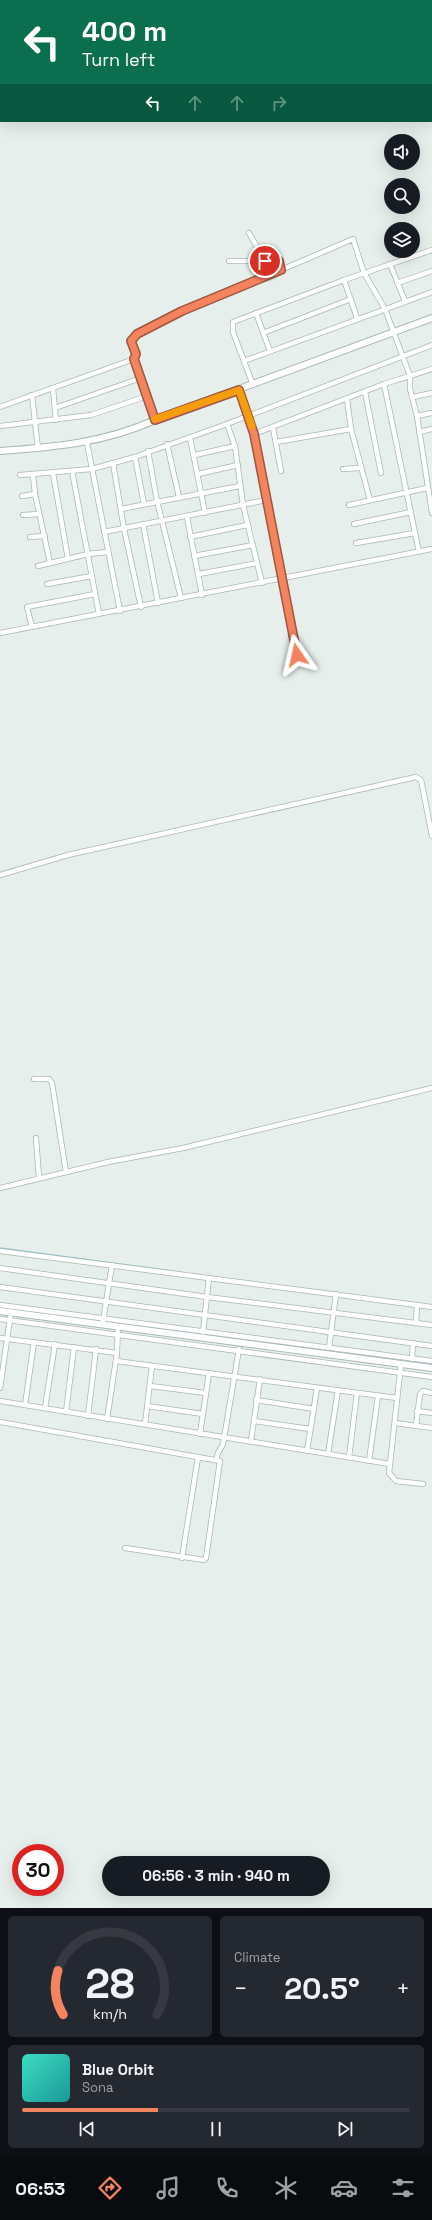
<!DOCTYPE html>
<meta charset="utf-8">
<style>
body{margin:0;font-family:"Space Grotesk",sans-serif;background:#242831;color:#f1f3f6;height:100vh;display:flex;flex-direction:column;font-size:15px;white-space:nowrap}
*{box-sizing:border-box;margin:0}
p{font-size:13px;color:#9ea1a6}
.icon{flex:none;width:22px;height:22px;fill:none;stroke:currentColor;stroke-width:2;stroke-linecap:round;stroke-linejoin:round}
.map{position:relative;height:1908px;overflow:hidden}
.drawer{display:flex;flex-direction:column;gap:8px;padding:8px;background:#0d0f14;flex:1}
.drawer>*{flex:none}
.guide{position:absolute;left:0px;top:0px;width:432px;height:122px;box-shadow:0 4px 16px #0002;background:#0b6e4f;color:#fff;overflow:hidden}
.tools{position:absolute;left:384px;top:134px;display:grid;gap:8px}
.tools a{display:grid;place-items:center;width:36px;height:36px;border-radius:50%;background:#171b24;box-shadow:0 4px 16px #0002;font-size:20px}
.speed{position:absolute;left:12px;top:1844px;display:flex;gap:8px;font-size:20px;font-weight:700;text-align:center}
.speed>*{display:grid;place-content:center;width:52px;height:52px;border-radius:50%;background:#171b24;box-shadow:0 4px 16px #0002;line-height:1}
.speed .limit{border:6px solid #d22;background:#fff;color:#111}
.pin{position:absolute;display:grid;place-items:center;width:34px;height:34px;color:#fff;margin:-17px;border:2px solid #fff;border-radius:50%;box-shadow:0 1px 4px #0007}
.me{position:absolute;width:44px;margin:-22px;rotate:349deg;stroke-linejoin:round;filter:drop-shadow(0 0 3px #0008)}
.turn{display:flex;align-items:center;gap:14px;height:84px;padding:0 16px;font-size:18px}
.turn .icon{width:52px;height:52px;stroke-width:2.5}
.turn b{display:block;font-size:28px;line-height:34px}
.lanes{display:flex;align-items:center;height:38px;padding:0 16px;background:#0003;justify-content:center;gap:20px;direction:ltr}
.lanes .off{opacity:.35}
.big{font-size:30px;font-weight:600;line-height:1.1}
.drawer .widget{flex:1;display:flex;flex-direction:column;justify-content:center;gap:6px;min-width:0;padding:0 14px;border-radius:6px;background:#242831}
.drawer .dial{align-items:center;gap:0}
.dial svg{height:104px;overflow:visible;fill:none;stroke:#363941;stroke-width:7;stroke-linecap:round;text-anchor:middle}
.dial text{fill:#f1f3f6;stroke:none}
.song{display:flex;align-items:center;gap:12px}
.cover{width:48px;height:48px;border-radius:6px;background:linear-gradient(135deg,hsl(170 70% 55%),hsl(180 70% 35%))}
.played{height:4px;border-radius:2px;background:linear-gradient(90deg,#f4845f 35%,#363941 35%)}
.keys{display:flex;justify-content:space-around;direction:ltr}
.heat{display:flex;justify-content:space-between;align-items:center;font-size:22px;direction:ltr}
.drawer .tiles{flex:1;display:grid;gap:8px;grid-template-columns:1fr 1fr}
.widget:last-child{grid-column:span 2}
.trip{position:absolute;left:102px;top:1856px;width:228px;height:40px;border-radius:20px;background:#171b24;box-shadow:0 4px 16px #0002;font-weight:600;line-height:40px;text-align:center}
.menu{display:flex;height:64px;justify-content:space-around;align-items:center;background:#090b0e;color:#9ea1a6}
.menu .icon{width:28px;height:28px}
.menu .on{color:#f4845f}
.menu b{font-size:18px;color:#f1f3f6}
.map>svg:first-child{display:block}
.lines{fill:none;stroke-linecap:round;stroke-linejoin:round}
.stream{stroke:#8ec9d4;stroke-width:1.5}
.river{stroke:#8ec9d4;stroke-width:8}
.minor-casing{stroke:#a8b8b2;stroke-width:6}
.tertiary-casing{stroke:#a8b8b2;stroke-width:8}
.minor{stroke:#fff;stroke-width:4.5}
.tertiary{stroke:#fff;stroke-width:6}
.route-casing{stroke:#9f563e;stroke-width:10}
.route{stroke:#f4845f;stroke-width:7}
.slow{stroke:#f59e0b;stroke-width:7}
</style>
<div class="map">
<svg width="432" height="1908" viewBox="0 0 432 1908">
<rect width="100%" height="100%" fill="#e6efeb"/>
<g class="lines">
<!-- stream -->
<path class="stream" d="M0 1248 172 1271"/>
<!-- river -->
<path class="river" d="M0 1 1 0"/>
<defs>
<g id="minor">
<path d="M249 233 265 261"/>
<path d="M229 261H279L281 270 353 239 364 273 385 309 410 376V389L417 416 432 513"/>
<path d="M390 264 405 301"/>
<path d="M344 280 357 318"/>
<path d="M397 283 432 271"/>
<path d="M256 313 270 351"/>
<path d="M263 333 351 299"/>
<path d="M134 359 137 356 131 341C143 322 254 282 281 270"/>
<path d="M244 361 432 292"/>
<path d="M384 384 419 552"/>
<path d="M253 385 233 332V322L344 280 432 250"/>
<path d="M53 389 56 420"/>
<path d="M239 390 254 434 297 655"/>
<path d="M365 392 381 473"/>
<path d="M32 395 38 449"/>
<path d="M413 397 432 393"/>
<path d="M347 399 351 429 370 500"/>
<path d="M0 407 134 359 155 420"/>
<path d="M55 408 141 378"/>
<path d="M417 416 432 413"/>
<path d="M227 424 235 446 243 505 262 583"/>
<path d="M0 426 91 415 147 396"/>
<path d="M273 428 281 471"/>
<path d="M419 432 432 429"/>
<path d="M254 434 384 384 432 369"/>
<path d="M190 438 205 513"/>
<path d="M276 442 351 429"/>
<path d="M87 443 120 611"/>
<path d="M167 444 179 497"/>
<path d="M148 451 157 501 181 598"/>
<path d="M195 455 235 446"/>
<path d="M135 457 144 504"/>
<path d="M113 463 124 529 141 607"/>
<path d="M343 469 360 468"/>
<path d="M72 471 99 614"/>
<path d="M53 473 68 559"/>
<path d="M198 474 238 465"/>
<path d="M20 475 92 469 135 457 227 424 432 345"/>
<path d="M33 476 35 494 50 563"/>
<path d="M22 496 35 494"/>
<path d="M349 505 427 488"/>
<path d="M121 509 240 486"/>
<path d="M23 515 39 514"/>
<path d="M187 517 202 595"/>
<path d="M143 524 158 603"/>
<path d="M354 524 411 512"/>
<path d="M104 532 267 500"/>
<path d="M30 537 45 536"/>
<path d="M190 537 247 525"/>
<path d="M356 543 415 533"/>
<path d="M194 556 253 545"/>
<path d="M38 566 88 554 108 552"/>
<path d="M199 574 257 563"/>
<path d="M47 584 92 576"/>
<path d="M32 627 27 607 95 594"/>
<path d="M0 633 432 549"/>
<path d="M0 875 68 855 416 777 421 780 432 836"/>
<path d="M34 1079H49L52 1083 66 1172"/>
<path d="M36 1138 39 1178"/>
<path d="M0 1188 108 1162 183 1148 432 1088"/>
<path d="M0 1251 432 1307"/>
<path d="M0 1268 207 1297 432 1325"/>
<path d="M0 1287 432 1346"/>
<path d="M0 1305 432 1361"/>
<path d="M0 1319 432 1377"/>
<path d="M103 1321 112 1265"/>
<path d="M416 1322 417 1306"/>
<path d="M203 1332 209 1278"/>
<path d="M0 1338 117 1353"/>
<path d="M329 1348 336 1294"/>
<path d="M412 1359 413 1343"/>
<path d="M116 1361 397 1398"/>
<path d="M401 1364 389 1473 396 1481 423 1484"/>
<path d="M150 1386 206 1393"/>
<path d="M0 1388 11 1312"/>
<path d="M256 1400 314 1409"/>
<path d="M0 1401 390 1464"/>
<path d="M25 1405 34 1342"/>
<path d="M147 1406 203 1414"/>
<path d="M45 1408 55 1344"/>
<path d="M417 1411 432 1413"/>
<path d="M66 1412 74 1347"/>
<path d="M88 1416 96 1349"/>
<path d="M107 1419 117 1353 118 1326"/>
<path d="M254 1421 310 1429"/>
<path d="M0 1422 220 1461 206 1558 204 1560 125 1548"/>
<path d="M395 1423 432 1428"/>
<path d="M145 1424 152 1366"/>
<path d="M416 1426 420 1394 423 1391 432 1393"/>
<path d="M200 1434 209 1373"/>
<path d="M251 1441 260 1379"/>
<path d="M307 1451 317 1388"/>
<path d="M328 1454 338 1390"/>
<path d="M349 1457 357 1393"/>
<path d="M216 1460 218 1453 223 1444 239 1349"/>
<path d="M369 1461 378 1396"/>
<path d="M182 1558 198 1457"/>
</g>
<g id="tertiary">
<path d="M0 451C55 447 104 443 155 420L432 318"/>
<path d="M0 1311 432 1368"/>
</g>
</defs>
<!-- minor casing -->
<use href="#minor" class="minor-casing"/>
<!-- tertiary casing -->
<use href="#tertiary" class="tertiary-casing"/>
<!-- minor -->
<use href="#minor" class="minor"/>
<!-- tertiary -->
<use href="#tertiary" class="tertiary"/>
</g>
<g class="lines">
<defs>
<path id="route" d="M265 261H279L281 270 182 311 137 334 131 341 136 354 134 359 155 420 239 390 254 434 297 655"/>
</defs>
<!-- route casing -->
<use href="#route" class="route-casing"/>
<!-- route -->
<use href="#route" class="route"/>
<!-- slow -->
<path class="slow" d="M155 419 239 390 252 426"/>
</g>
</svg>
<div class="tools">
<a><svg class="icon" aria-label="sound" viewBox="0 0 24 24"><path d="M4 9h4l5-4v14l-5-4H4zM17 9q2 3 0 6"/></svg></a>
<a><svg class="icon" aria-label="search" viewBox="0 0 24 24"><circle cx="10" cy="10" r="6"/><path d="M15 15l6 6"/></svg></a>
<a><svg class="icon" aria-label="layers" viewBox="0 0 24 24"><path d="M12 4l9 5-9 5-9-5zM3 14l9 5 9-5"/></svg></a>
</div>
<div class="speed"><div class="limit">30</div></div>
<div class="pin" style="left:265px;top:261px;background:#d93025"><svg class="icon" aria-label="arrive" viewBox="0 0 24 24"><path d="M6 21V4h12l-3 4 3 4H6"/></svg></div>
<svg class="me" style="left:297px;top:655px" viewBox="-20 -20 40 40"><path d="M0-17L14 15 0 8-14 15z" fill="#f4845f" stroke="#fff" stroke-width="4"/></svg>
<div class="trip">06:56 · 3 min · 940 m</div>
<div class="guide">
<div class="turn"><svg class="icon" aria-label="left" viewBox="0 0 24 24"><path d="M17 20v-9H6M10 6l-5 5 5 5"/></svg><div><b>400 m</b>Turn left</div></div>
<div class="lanes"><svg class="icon" aria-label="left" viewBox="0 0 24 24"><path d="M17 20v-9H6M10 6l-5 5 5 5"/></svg><svg class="icon off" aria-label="ahead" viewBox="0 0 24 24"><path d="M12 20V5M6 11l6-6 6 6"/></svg><svg class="icon off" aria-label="ahead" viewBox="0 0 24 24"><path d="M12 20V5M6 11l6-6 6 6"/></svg><svg class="icon off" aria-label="right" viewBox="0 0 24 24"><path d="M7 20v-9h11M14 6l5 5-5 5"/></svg></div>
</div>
</div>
<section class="drawer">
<div class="tiles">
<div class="widget dial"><svg viewBox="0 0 100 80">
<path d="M14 69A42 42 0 1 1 86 69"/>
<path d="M14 69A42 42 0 0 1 10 35" stroke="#f4845f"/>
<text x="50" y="56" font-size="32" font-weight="700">28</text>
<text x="50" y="72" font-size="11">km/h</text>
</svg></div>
<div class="widget"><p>Climate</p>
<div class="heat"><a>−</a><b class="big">20.5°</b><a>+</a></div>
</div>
<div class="widget">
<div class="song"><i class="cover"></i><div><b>Blue Orbit</b><p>Sona</p></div></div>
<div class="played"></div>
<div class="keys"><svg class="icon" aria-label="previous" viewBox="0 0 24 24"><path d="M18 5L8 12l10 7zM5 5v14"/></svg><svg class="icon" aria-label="pause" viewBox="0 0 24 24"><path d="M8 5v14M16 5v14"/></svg><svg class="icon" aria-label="next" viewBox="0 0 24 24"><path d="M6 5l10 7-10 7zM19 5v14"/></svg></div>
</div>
</div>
</section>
<nav class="menu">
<b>06:53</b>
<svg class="icon on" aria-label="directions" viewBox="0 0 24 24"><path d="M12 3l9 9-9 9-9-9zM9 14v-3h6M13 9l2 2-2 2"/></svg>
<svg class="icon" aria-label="music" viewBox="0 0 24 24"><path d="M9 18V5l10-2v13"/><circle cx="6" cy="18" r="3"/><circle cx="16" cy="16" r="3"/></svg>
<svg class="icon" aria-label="phone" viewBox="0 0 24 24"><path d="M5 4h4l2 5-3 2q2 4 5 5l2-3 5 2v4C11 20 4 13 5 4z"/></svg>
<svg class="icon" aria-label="climate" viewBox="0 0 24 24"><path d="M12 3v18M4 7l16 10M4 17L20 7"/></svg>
<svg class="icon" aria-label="car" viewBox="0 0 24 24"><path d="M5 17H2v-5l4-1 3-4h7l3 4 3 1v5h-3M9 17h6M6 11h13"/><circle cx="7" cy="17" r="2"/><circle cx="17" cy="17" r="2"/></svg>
<svg class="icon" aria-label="filters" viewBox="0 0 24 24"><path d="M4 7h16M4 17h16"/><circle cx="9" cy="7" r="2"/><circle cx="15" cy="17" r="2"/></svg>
</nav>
